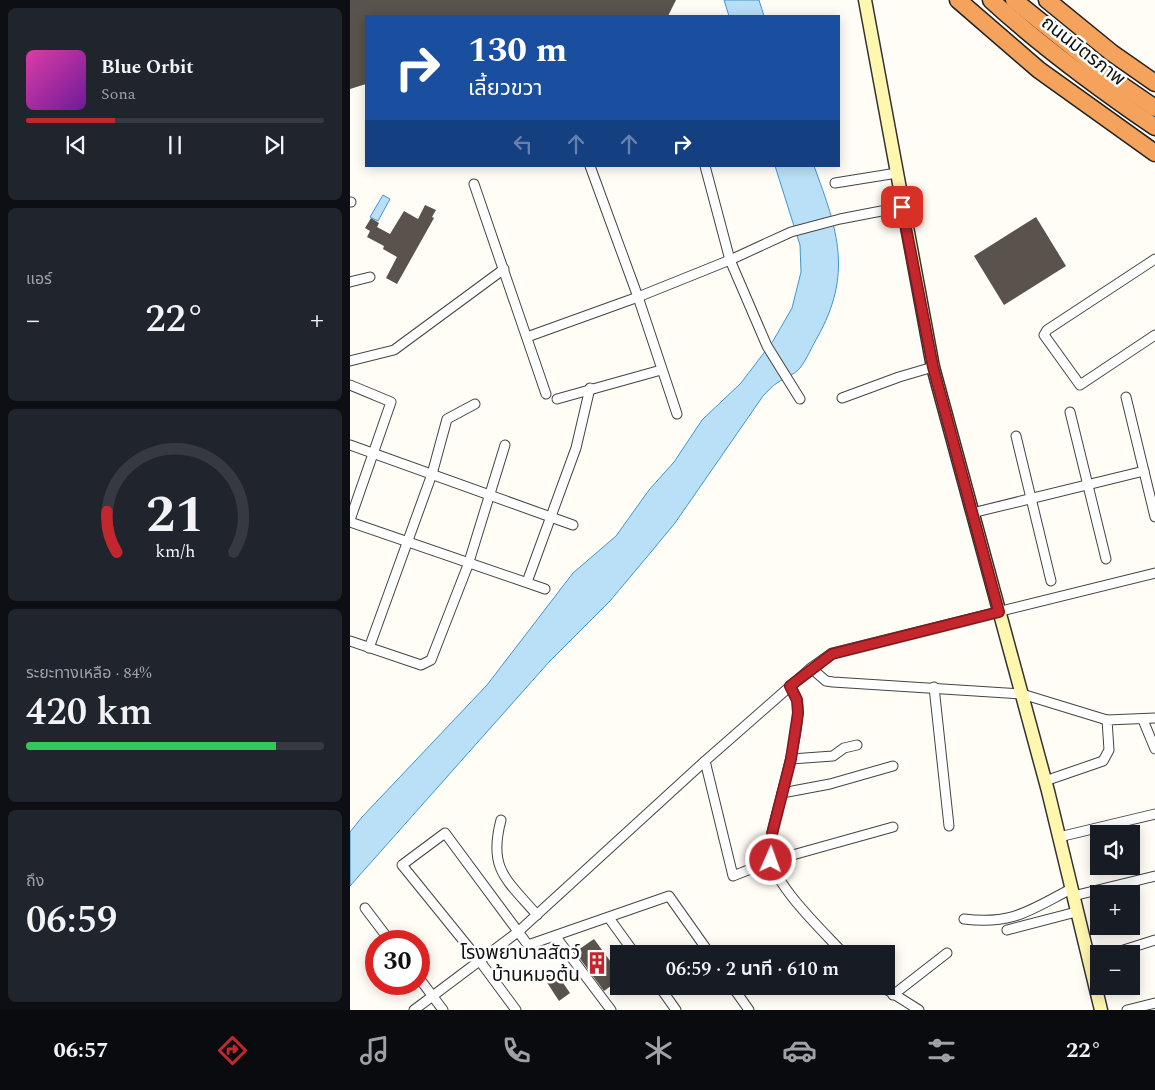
<!DOCTYPE html>
<html lang="th">
<meta charset="utf-8">
<style>
body{margin:0;font-family:Spectral,"Noto Sans Thai",serif;background:#20242c;color:#f1f3f6;height:100vh;display:flex;flex-direction:column;font-size:19px;white-space:nowrap}
*{box-sizing:border-box;margin:0}
p{font-size:16px;color:#9ea1a6}
.icon{flex:none;width:28px;height:28px;fill:none;stroke:currentColor;stroke-width:2;stroke-linecap:round;stroke-linejoin:round}
.map{position:relative;flex:1;overflow:hidden}
.sheet{display:flex;flex-direction:column;gap:8px;padding:8px;background:#0d0f14;width:350px}
.sheet>*{flex:none}
.banner{position:absolute;left:15px;top:15px;width:475px;height:152px;border-radius:0px;box-shadow:0 2px 12px #0003;background:#1a4fa0;color:#fff;overflow:hidden}
.tools{position:absolute;left:740px;top:825px;display:grid;gap:10px}
.tools a{display:grid;place-items:center;width:50px;height:50px;border-radius:0px;background:#171b24;box-shadow:0 2px 12px #0003;font-size:25px}
.speed{position:absolute;left:15px;top:930px;display:flex;gap:10px;font-size:25px;font-weight:700;text-align:center}
.speed>*{display:grid;place-content:center;width:65px;height:65px;border-radius:50%;background:#171b24;box-shadow:0 2px 12px #0003;line-height:1}
.speed .limit{border:8px solid #d22;background:#fff;color:#111}
.pin{position:absolute;display:grid;place-items:center;width:42px;height:42px;color:#fff;margin:-21px;border-radius:10px;box-shadow:0 2px 8px #0006}
.me{position:absolute;width:55px;margin:-28px;rotate:2deg;stroke-linejoin:round;filter:drop-shadow(0 0 4px #0008)}
.turn{display:flex;align-items:center;gap:18px;height:105px;padding:0 20px;font-size:22px}
.turn .icon{width:65px;height:65px;stroke-width:2.5}
.turn b{display:block;font-size:35px;line-height:42px}
.lanes{display:flex;align-items:center;height:48px;padding:0 20px;background:#0003;justify-content:center;gap:25px;direction:ltr}
.lanes .off{opacity:.35}
.big{font-size:38px;font-weight:600;line-height:1.1}
.sheet .widget{flex:1;display:flex;flex-direction:column;justify-content:center;gap:8px;min-width:0;padding:0 18px;border-radius:8px;background:#20242c}
.sheet .dial{align-items:center;gap:0}
.dial svg{height:130px;overflow:visible;fill:none;stroke:#363941;stroke-width:7;stroke-linecap:round;text-anchor:middle}
.dial text{fill:#f1f3f6;stroke:none}
.song{display:flex;align-items:center;gap:15px}
.cover{width:60px;height:60px;border-radius:8px;background:linear-gradient(135deg,hsl(320 70% 55%),hsl(280 70% 35%))}
.played{height:5px;border-radius:2px;background:linear-gradient(90deg,#c4262e 30%,#363941 30%)}
.keys{display:flex;justify-content:space-around;direction:ltr}
.heat{display:flex;justify-content:space-between;align-items:center;font-size:28px;direction:ltr}
.charge{height:8px;border-radius:4px;background:linear-gradient(90deg,#34c759 84%,#363941 0)}
.trip{position:absolute;left:260px;top:945px;width:285px;height:50px;border-radius:0px;background:#171b24;box-shadow:0 2px 12px #0003;font-weight:600;line-height:50px;text-align:center}
.tabs{display:flex;height:80px;justify-content:space-around;align-items:center;background:#090b0e;color:#9ea1a6}
.tabs .icon{width:35px;height:35px}
.tabs .active{color:#c4262e}
.tabs b{font-size:22px;color:#f1f3f6}
main{display:flex;flex:1;min-height:0}
.map>svg:first-child{display:block}
.water{fill:#b9e0f7;stroke:#3f96cf}
.building{fill:#5a524d}
.lines{fill:none;stroke-linecap:round;stroke-linejoin:round}
.street-casing{stroke:#444;stroke-width:11}
.secondary-casing{stroke:#333;stroke-width:15}
.highway-casing{stroke:#222;stroke-width:19}
.street{stroke:#fff;stroke-width:9}
.secondary{stroke:#fff6b0;stroke-width:12}
.highway{stroke:#f5a25d;stroke-width:16}
.route-casing{stroke:#7f191e;stroke-width:12}
.route{stroke:#c4262e;stroke-width:9}
.labels{text-anchor:middle;stroke-width:5;stroke-linejoin:round;paint-order:stroke}
.street-label{font-size:19px;fill:#111;stroke:#fff}
.poi-label{font-size:19px;fill:#111;stroke:#fff;text-anchor:end}
</style>
<main>
<section class="sheet">
<div class="widget">
<div class="song"><i class="cover"></i><div><b>Blue Orbit</b><p>Sona</p></div></div>
<div class="played"></div>
<div class="keys"><svg class="icon" aria-label="previous" viewBox="0 0 24 24"><path d="M18 5L8 12l10 7zM5 5v14"/></svg><svg class="icon" aria-label="pause" viewBox="0 0 24 24"><path d="M8 5v14M16 5v14"/></svg><svg class="icon" aria-label="next" viewBox="0 0 24 24"><path d="M6 5l10 7-10 7zM19 5v14"/></svg></div>
</div>
<div class="widget"><p>แอร์</p>
<div class="heat"><a>−</a><b class="big">22°</b><a>+</a></div>
</div>
<div class="widget dial"><svg viewBox="0 0 100 80">
<path d="M14 69A42 42 0 1 1 86 69"/>
<path d="M14 69A42 42 0 0 1 8 44" stroke="#c4262e"/>
<text x="50" y="56" font-size="32" font-weight="700">21</text>
<text x="50" y="72" font-size="11">km/h</text>
</svg></div>
<div class="widget"><p>ระยะทางเหลือ · 84%</p><b class="big">420 km</b><div class="charge"></div></div>
<div class="widget"><p>ถึง</p><b class="big">06:59</b></div>
</section>
<div class="map">
<svg width="805" height="1010" viewBox="0 0 805 1010">
<rect width="100%" height="100%" fill="#fffdf5"/>
<!-- water -->
<g class="water">
<path d="M374 0H409L414 16H379Z"/>
<path d="M425 166H464C488 231 503 274 467 338 461 348 457 359 450 368 444 375 434 378 427 383 422 386 418 391 413 396L325 523 301 552 260 601 199 662 0 886V832L12 817 137 685 223 573 266 536 299 490 324 462 352 420 391 383 423 341 442 308 451 272 450 245Z"/>
<path d="M33 195 40 199 28 221 20 217Z"/>
</g>
<!-- building -->
<g class="building">
<path d="M0 0H326L318 16H16V84L0 89Z"/>
<path d="M75 205 86 210 82 217 84 218 47 284 36 278 47 257 33 249 34 246 17 237 20 231 15 228 21 218 29 223 27 227 40 234 54 211 68 219Z"/>
<path d="M686 217 716 266 654 305 624 256Z"/>
<path d="M244 939 269 973V980L254 991 225 952Z"/>
<path d="M207 974 220 993 209 1001 196 981Z"/>
</g>
<g class="lines">
<defs>
<g id="street">
<path d="M240 166 288 297 327 414"/>
<path d="M355 166 380 260 417 346 450 399"/>
<path d="M485 183 547 173"/>
<path d="M124 184 196 394"/>
<path d="M0 202H1"/>
<path d="M805 259 697 330 694 335 730 385 805 335"/>
<path d="M0 282 20 277"/>
<path d="M177 337 288 297 380 260 441 232 490 219 552 207"/>
<path d="M0 361 44 350 154 269"/>
<path d="M776 397 805 517"/>
<path d="M492 398 549 377 583 367"/>
<path d="M207 399 311 370"/>
<path d="M720 412 756 559"/>
<path d="M666 436 701 581"/>
<path d="M0 445 223 525"/>
<path d="M622 513 794 471"/>
<path d="M0 520 41 402 0 385"/>
<path d="M0 522 195 589"/>
<path d="M177 582 226 448 240 388"/>
<path d="M0 641 71 665 81 660 118 565 155 445"/>
<path d="M19 648 82 474 97 419 125 404"/>
<path d="M461 668 476 681 483 682 672 694 757 720"/>
<path d="M440 686C442 690 446 695 447 700 453 722 431 795 425 820 422 832 417 849 421 861 430 891 473 931 494 954"/>
<path d="M584 687 599 826"/>
<path d="M793 720 805 749"/>
<path d="M441 759 483 756 494 748 507 745"/>
<path d="M355 761 383 876 421 861 543 827"/>
<path d="M695 781 753 761 759 750 757 720 805 718"/>
<path d="M432 793 480 784 543 766"/>
<path d="M151 820C138 869 156 879 187 915"/>
<path d="M709 837 805 814"/>
<path d="M723 896 805 876"/>
<path d="M15 908 40 941"/>
<path d="M259 918 285 954"/>
<path d="M614 919C663 925 680 910 721 889"/>
<path d="M657 930 726 912"/>
<path d="M206 937 261 1010"/>
<path d="M761 954 805 940"/>
<path d="M739 961 749 958"/>
<path d="M69 978 93 1010"/>
<path d="M309 986 326 1010"/>
<path d="M382 986 399 1010"/>
<path d="M531 986 569 1010"/>
<path d="M543 995 597 953"/>
<path d="M64 1010 169 931 355 761 461 668 482 653 805 573"/>
<path d="M166 1010 129 960 52 865 95 833 178 945 319 896 360 954"/>
<path d="M777 1010 805 1003"/>
</g>
<path id="secondary" d="M515 0 583 367 698 791 751 1010"/>
<g id="highway">
<path d="M608 0 689 70 805 153"/>
<path d="M641 0C692 47 748 88 805 127"/>
<path d="M664 0 757 75 805 108"/>
<path d="M697 0 762 53 805 83"/>
</g>
</defs>
<!-- street casing -->
<use href="#street" class="street-casing"/>
<!-- secondary casing -->
<use href="#secondary" class="secondary-casing"/>
<!-- highway casing -->
<use href="#highway" class="highway-casing"/>
<!-- street -->
<use href="#street" class="street"/>
<!-- secondary -->
<use href="#secondary" class="secondary"/>
<!-- highway -->
<use href="#highway" class="highway"/>
</g>
<g class="lines">
<defs>
<path id="route" d="M421 860 422 834 441 759 448 713 447 700 440 686 482 654 649 612 583 367 552 207"/>
</defs>
<!-- route casing -->
<use href="#route" class="route-casing"/>
<!-- route -->
<use href="#route" class="route"/>
</g>
<!-- icons -->
<defs>
<symbol id="building-bare" viewBox="-9 -9 18 18"><path d="M-4-6H4V6H1V3H-1V6H-4ZM-2.5-4.3h1.7v1.8h-1.7ZM.8-4.3h1.7v1.8H.8ZM-2.5-1h1.7V.8h-1.7ZM.8-1h1.7V.8H.8Z" fill="#c4262e" stroke="#fff" stroke-width="2.5" paint-order="stroke"/></symbol>
</defs>
<g fill-rule="evenodd">
<use href="#building-bare" x="231" y="947" width="32" height="32"/>
</g>
<g class="labels">
<!-- street labels -->
<g class="street-label">
<text transform="translate(734 50) rotate(38)" y="7">ถนนมิตรภาพ</text>
</g>
<!-- poi labels -->
<g class="poi-label">
<text x="230" y="959">โรงพยาบาลสัตว์<tspan x="230" dy="22">บ้านหมอต้น</tspan></text>
</g>
</g>
</svg>
<div class="tools">
<a><svg class="icon" aria-label="sound" viewBox="0 0 24 24"><path d="M4 9h4l5-4v14l-5-4H4zM17 9q2 3 0 6"/></svg></a>
<a>+</a>
<a>−</a>
</div>
<div class="speed"><div class="limit">30</div></div>
<div class="pin" style="left:552px;top:207px;background:#d93025"><svg class="icon" aria-label="arrive" viewBox="0 0 24 24"><path d="M6 21V4h12l-3 4 3 4H6"/></svg></div>
<svg class="me" style="left:421px;top:860px" viewBox="-20 -20 40 40"><circle r="17" fill="#c4262e" stroke="#fff" stroke-width="3"/><path d="M0-11L8 9 0 5-8 9z" fill="#fff"/></svg>
<div class="trip">06:59 · 2 นาที · 610 m</div>
<div class="banner">
<div class="turn"><svg class="icon" aria-label="right" viewBox="0 0 24 24"><path d="M7 20v-9h11M14 6l5 5-5 5"/></svg><div><b>130 m</b>เลี้ยวขวา</div></div>
<div class="lanes"><svg class="icon off" aria-label="left" viewBox="0 0 24 24"><path d="M17 20v-9H6M10 6l-5 5 5 5"/></svg><svg class="icon off" aria-label="ahead" viewBox="0 0 24 24"><path d="M12 20V5M6 11l6-6 6 6"/></svg><svg class="icon off" aria-label="ahead" viewBox="0 0 24 24"><path d="M12 20V5M6 11l6-6 6 6"/></svg><svg class="icon" aria-label="right" viewBox="0 0 24 24"><path d="M7 20v-9h11M14 6l5 5-5 5"/></svg></div>
</div>
</div>
</main>
<nav class="tabs">
<b>06:57</b>
<svg class="icon active" aria-label="directions" viewBox="0 0 24 24"><path d="M12 3l9 9-9 9-9-9zM9 14v-3h6M13 9l2 2-2 2"/></svg>
<svg class="icon" aria-label="music" viewBox="0 0 24 24"><path d="M9 18V5l10-2v13"/><circle cx="6" cy="18" r="3"/><circle cx="16" cy="16" r="3"/></svg>
<svg class="icon" aria-label="phone" viewBox="0 0 24 24"><path d="M5 4h4l2 5-3 2q2 4 5 5l2-3 5 2v4C11 20 4 13 5 4z"/></svg>
<svg class="icon" aria-label="climate" viewBox="0 0 24 24"><path d="M12 3v18M4 7l16 10M4 17L20 7"/></svg>
<svg class="icon" aria-label="car" viewBox="0 0 24 24"><path d="M5 17H2v-5l4-1 3-4h7l3 4 3 1v5h-3M9 17h6M6 11h13"/><circle cx="7" cy="17" r="2"/><circle cx="17" cy="17" r="2"/></svg>
<svg class="icon" aria-label="filters" viewBox="0 0 24 24"><path d="M4 7h16M4 17h16"/><circle cx="9" cy="7" r="2"/><circle cx="15" cy="17" r="2"/></svg>
<b>22°</b>
</nav>
